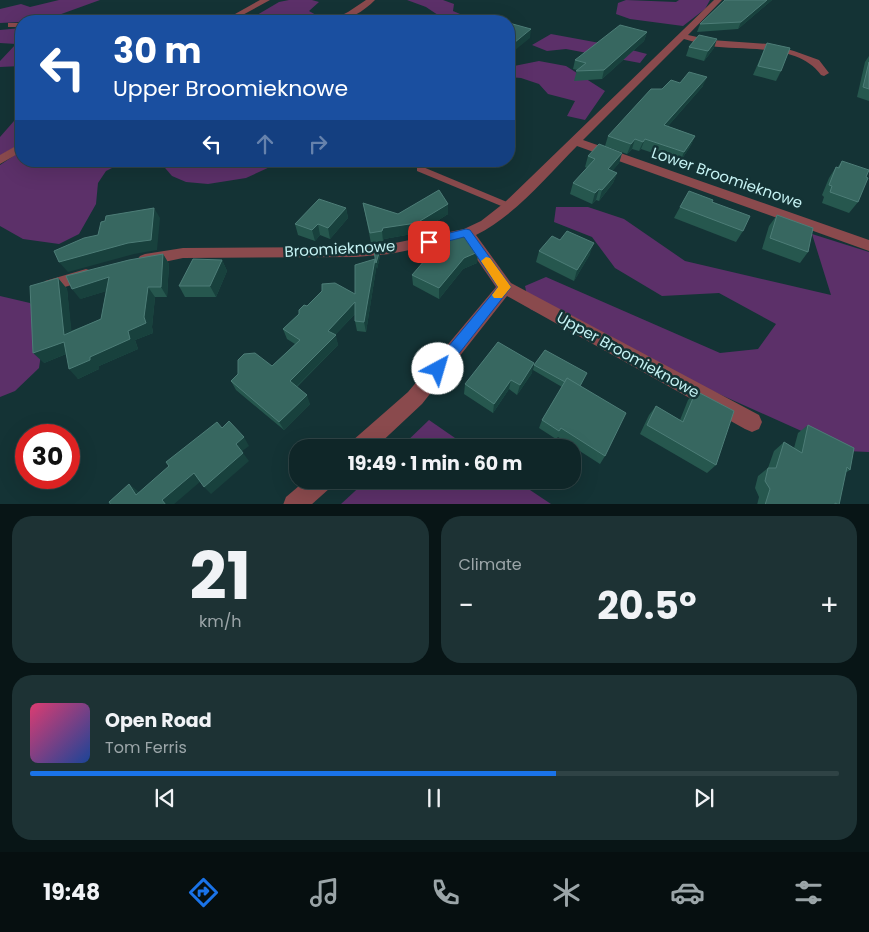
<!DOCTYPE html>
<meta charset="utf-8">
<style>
body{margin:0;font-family:Poppins,sans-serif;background:#1d3234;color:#f1f3f6;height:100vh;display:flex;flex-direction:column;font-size:19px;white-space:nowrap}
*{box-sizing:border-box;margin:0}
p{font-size:16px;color:#9ba5a8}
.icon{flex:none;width:28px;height:28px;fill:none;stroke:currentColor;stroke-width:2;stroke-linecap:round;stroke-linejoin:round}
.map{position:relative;height:504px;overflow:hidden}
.drawer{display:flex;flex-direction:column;gap:12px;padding:12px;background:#081516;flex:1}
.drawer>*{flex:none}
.hud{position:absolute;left:15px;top:15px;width:500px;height:152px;border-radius:20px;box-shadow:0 5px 20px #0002,0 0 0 1px #2f4345;background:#1a4fa0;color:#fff;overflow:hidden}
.speed{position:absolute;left:15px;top:424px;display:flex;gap:10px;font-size:25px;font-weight:700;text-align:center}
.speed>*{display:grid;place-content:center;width:65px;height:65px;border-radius:50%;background:#0f2628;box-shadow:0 5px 20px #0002,0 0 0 1px #2f4345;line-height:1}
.speed .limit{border:8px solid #d22;background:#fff;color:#111}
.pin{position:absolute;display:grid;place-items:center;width:42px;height:42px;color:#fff;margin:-21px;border-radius:10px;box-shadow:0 2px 8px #0006}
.me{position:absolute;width:55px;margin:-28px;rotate:39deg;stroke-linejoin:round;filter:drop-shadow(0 0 4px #0008)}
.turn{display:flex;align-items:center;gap:18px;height:105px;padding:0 15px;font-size:22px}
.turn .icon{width:65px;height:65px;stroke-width:2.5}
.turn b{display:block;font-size:35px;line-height:42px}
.lanes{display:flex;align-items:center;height:48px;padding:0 15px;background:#0003;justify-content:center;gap:25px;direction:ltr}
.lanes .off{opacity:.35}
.big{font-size:38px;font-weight:700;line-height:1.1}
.drawer .card{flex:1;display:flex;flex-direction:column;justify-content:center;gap:8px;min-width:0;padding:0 18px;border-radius:20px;background:#1d3234}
.drawer .dial{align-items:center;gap:0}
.dial b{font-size:65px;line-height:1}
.song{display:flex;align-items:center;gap:15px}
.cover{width:60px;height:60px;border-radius:8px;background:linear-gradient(135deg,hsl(340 70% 55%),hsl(220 70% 35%))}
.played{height:5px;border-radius:2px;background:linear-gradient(90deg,#1a73e8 65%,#2f4345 65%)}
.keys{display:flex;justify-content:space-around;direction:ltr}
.heat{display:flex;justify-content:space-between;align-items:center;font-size:28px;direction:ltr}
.drawer .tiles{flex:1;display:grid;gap:12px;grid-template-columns:1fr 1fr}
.card:last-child{grid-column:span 2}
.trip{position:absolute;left:289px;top:439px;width:292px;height:50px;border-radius:20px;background:#0f2628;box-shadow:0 5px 20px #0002,0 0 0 1px #2f4345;font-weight:700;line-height:50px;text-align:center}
.tab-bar{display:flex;height:80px;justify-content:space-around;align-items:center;background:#060f10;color:#9ba5a8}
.tab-bar .icon{width:35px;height:35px}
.tab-bar .active{color:#1a73e8}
.tab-bar b{font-size:22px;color:#f1f3f6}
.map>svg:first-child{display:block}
.green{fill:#5c3069}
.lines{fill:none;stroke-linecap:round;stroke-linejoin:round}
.service{fill:#8a4a4d;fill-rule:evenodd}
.minor{fill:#8a4a4d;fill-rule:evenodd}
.tertiary{fill:#8a4a4d;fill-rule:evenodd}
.wall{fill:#26574e}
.shaded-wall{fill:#18413d}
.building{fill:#376760;stroke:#4d7d77}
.route{fill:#1a73e8;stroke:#114b97}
.slow{fill:#f59e0b}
.labels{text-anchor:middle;stroke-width:5;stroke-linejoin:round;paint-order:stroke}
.street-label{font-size:15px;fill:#c5f2f3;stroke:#143335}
</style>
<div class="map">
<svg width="869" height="505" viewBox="0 0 869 505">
<rect width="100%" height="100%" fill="#143335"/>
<!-- green -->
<g class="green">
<path d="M59 0H100L42 21 0 23V9L21 4 30 7Z"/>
<path d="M289 0H312L319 2 309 11 325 20 320 21H247L279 2Z"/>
<path d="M407 0H443L454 4 453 11 467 17V21L441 17 426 7Z"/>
<path d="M626 0 676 2 679 0H710L705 9 683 26 630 19 616 14 618 3Z"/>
<path d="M21 28V66L0 67V61L16 44 0 43V30Z"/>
<path d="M551 34 616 46 647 54 640 63 566 49 547 51 532 45Z"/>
<path d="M539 61 566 66 605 91 585 120 567 116 575 101 548 94 539 84 521 78 509 77V67Z"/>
<path d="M21 113V143L0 156V137Z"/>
<path d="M21 151V161H126L106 171 98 183 96 204 79 234 59 244 23 239 0 226V165Z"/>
<path d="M159 161H283L246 178 208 184 186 182 172 176Z"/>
<path d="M556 207H588L624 219 685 261 831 295 812 234 869 252V452L846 451 530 309 525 286 546 277 720 353 758 349 776 324 719 293 662 296 615 268 592 237 554 222Z"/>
<path d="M0 296 30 303 45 327 39 368 15 391 0 397Z"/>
<path d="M429 420 468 447H401Z"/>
<path d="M367 480H515L551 504H341Z"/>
</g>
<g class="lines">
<!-- service -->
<path class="service" d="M417 167H423L512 204 513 206 512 208H506L417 171Z"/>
<!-- minor -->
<g class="minor">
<path d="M260 0H270L237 18 96 21 100 19 235 14Z"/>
<path d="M714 0H722L688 35 711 40 768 44 794 51 819 60 829 73 824 76 821 75C798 43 745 51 710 46 701 44 692 41 684 39L583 140 869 240V251L577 146C546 177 516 215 476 235L511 283 759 415 762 422 759 429 752 432 745 429 507 296 422 404 375 448H349L352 441 408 392 496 287 463 239 390 254 356 257 183 258 145 266 140 264 137 260 140 256 145 254 183 248 356 247 390 244 464 229 481 221 504 203Z"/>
<rect x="8" y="23" width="13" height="4"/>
<path d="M86 269 92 271 94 275 92 279 51 291 45 289 43 285 45 281Z"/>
<path d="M306 480H333L330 488 311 505H283L286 497Z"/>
</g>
<!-- tertiary -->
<g class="tertiary">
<path d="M366 0H375C363 12 347 22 330 21L348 12Z"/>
<path d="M21 143V152L0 164V155Z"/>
</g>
</g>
<!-- wall -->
<g class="wall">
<path d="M725 0H772L738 29 697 32 700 24Z"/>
<path d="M647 32 644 41 602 79 574 81 577 70 573 69 575 60Z"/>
<path d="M767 43 781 71 776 81 753 75Z"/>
<path d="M689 47 714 48 704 61 686 56Z"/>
<path d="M869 56V101L857 97 865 62Z"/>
<path d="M680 83 703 86 668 126 695 136 691 145 680 162 641 149 639 151 632 149 627 154 605 146 608 136Z"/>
<path d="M622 153 619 163 612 171 617 173 613 183 599 201 596 200 592 204 570 194 573 183 587 168 585 167 588 156Z"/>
<path d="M459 161H482L475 167H470Z"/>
<path d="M842 161 858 202 849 213 822 203 824 197 822 195 829 178 836 167 837 168Z"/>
<path d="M712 202 743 231 736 242 674 218 680 207Z"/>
<path d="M363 203 398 214 448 204V214L423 230V232L384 239 383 241 371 243Z"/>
<path d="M346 208 348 218 330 239 320 235 315 241 298 235 295 224Z"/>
<path d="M777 215 808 252 800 263 762 249 769 226Z"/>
<path d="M380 250V256L377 269 375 261 376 269 366 332 357 331 355 321V314L335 335 338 345 297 387 310 404 284 430 236 390 231 381 272 366 295 344 287 339 283 329 307 306 355 294 375 259 374 251Z"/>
<path d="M539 251 590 254 574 281 536 262Z"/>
<path d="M478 252 477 263 463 269 439 299 413 285 412 275Z"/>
<path d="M163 254 169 264 167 297H155L152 327 153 333 135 340 138 349 99 366V369L78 379 66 354 44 363 58 278 67 289 71 331 101 319 106 291 80 299Z"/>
<path d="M222 260 227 271 216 297H185L179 286Z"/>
<path d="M534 365 587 373 580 386 605 456 600 464 558 437 556 439 539 428 542 420 562 387 533 370Z"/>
<path d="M532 373 517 395 509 389 493 413 464 394 465 384Z"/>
<path d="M696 391 716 465 707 473 640 434 649 415 656 406 680 420 688 400Z"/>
<path d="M808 425 850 470 845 473 839 505H757L759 497 755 488 758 476 768 468 774 451 784 442 794 448 798 433Z"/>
</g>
<!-- shaded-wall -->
<g class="shaded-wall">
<path d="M767 0H772L738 29 741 22Z"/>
<path d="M531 29 530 38 509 55V47Z"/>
<path d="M647 32 644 41 602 79 604 70Z"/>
<path d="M717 39 714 48 704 61 708 51Z"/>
<path d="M707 77 703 86 660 135 664 125Z"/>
<path d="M695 136 691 145 680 162 684 152Z"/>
<path d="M635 139 632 149 627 154 631 144Z"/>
<path d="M645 139 641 149 639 151 643 142Z"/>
<path d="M622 153 619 163 605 180 608 169Z"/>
<path d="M475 161H482L475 167Z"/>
<path d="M617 173 613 183 599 201 602 190Z"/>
<path d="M599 189 596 200 592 204 595 193Z"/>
<path d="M448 204V214L423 230V232L384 239 383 241 382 231 383 228 420 221Z"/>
<path d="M154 208 160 218 157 250 134 254 68 272 59 262Z"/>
<path d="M346 208 348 218 330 239 328 228Z"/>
<path d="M318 224 320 235 315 241 312 230Z"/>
<path d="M594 243 590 254 574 281 577 270Z"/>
<path d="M380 250V256L377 269 376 263Z"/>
<path d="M478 252 477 263 463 269 439 299V288L464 258Z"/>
<path d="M163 254 169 264 167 297 161 287Z"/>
<path d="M375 259 376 269 366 332 364 322Z"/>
<path d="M222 260 227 271 216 297 210 286Z"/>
<path d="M109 277 117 288 80 299 72 289Z"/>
<path d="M58 278 67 289 73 344 64 335Z"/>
<path d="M148 287 155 297 152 327 153 333 135 340 138 349 99 366V369L78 379 69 369 90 357 128 331 144 317Z"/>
<path d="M355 302 357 312 330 340 328 331Z"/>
<path d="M336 335 338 345 293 390 290 381Z"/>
<path d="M64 342 73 351 44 363 33 353Z"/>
<path d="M534 363 532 373 517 395 520 385Z"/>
<path d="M511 380 509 389 493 413 494 404Z"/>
<path d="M307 395 310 404 284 430 279 422Z"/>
<path d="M244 437 249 446 241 452 236 444Z"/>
<path d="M243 453 249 461 211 494 204 487Z"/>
<path d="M194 473 201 481 173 505H166L162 500Z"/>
<path d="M129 484 139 492 146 502 136 495Z"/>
</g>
<!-- building -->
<g class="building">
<path d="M725 0H767L741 22 700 24Z"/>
<path d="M509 23 531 29 509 47Z"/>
<path d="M620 25 647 32 604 70 576 71 586 63 575 60Z"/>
<path d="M699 35 717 39 708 51 689 47Z"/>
<path d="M767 43 790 48 781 71 758 66Z"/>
<path d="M869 62V89L863 87Z"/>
<path d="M689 72 707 77 664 125 695 136 684 152 645 139 643 142 635 139 631 144 608 136 651 89H662L671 80 680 83Z"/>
<path d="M599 144 622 153 608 169 617 173 602 190 599 189 595 193 573 183 595 159 588 156Z"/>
<path d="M842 161 869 170 866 177 868 178 858 202 830 192 832 186 829 185 836 167 839 168Z"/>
<path d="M439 190 448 204 420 221 423 222 383 228 382 231 370 233 363 203 398 214Z"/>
<path d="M689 191 713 200 712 202 750 216 743 231 680 207Z"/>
<path d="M319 199 346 208 328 228 318 224 312 230 295 224Z"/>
<path d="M154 208 151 240 128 243 59 262 54 251 84 238 98 235 101 222 105 221 106 216Z"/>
<path d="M777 215 813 228 808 252 770 238Z"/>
<path d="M567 231 594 243 577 270 539 251 552 236 560 240Z"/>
<path d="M464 232 478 252 464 258 439 288 412 275 444 238Z"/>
<path d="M380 250 376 263 374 251Z"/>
<path d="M163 254 161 287H148L144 317 146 323 128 331 130 339 90 357V360L69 369 64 342 33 353 30 286 58 278 64 335 101 319 109 277 72 289 66 276 129 260Z"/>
<path d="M193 259 222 260 210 286H179Z"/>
<path d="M375 259 364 322 355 321V302L328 331 336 335 290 381 307 395 279 422 231 381 238 374V360L244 354 255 353 272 366 300 340 283 329 299 314V310L304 305 307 306 322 291V284L335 283 355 294V265Z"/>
<path d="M498 342 534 363 520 385 511 380 494 404 465 384Z"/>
<path d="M545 350 587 373 580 386 567 378 565 382 534 365Z"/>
<path d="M567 378 626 413 605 456 561 428 559 431 542 420Z"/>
<path d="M696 391 734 411 716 465 647 425 656 406 683 422Z"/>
<path d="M229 421 244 437 236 444 243 453 204 487 194 473 162 500 166 505H111L109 502 129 484 136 495 169 466 166 462 217 422 222 428Z"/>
<path d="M808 425 854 448 850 470 847 467 839 505 835 503V505H765L770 489 765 481 768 468H776L784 442 802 453Z"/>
</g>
<!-- route -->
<path class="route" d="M466 229 470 230 511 287 443 374 438 375 433 374 431 369 433 365 498 287 464 237 429 246 423 242 425 239Z"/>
<!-- slow -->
<path class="slow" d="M486 257 490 258 511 287 502 298H494L492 295 498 287 481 261Z"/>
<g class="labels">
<!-- street labels -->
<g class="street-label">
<text transform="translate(727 178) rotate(19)" y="5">Lower Broomieknowe</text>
<text transform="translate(340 249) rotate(-3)" y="5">Broomieknowe</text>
<text transform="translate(628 355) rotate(29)" y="5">Upper Broomieknowe</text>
</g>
</g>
</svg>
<div class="speed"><div class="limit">30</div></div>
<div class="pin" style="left:429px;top:242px;background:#d93025"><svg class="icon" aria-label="arrive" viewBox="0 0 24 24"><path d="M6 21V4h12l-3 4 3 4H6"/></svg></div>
<svg class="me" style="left:438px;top:369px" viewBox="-20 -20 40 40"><circle r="19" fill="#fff"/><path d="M0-13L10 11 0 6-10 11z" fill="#1a73e8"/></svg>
<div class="trip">19:49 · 1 min · 60 m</div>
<div class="hud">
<div class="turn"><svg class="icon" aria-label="left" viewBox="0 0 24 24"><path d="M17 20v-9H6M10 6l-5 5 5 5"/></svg><div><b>30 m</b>Upper Broomieknowe</div></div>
<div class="lanes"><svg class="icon" aria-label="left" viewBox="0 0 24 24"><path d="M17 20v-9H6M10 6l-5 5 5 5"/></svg><svg class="icon off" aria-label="ahead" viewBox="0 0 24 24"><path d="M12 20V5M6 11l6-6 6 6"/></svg><svg class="icon off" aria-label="right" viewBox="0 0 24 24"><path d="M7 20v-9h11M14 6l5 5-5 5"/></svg></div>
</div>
</div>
<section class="drawer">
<div class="tiles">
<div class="card dial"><b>21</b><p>km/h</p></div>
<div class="card"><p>Climate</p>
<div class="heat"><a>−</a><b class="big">20.5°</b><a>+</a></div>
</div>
<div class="card">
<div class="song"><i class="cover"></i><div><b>Open Road</b><p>Tom Ferris</p></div></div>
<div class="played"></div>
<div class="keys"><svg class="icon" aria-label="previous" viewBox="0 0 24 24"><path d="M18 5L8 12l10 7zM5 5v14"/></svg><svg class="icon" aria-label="pause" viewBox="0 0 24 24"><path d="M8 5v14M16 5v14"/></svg><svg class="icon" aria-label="next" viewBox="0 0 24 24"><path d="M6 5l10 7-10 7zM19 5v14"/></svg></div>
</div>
</div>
</section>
<nav class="tab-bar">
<b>19:48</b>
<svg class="icon active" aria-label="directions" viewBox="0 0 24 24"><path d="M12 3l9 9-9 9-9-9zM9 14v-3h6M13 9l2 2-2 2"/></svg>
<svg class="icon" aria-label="music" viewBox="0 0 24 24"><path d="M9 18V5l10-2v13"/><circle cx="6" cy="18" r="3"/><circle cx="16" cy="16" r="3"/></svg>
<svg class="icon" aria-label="phone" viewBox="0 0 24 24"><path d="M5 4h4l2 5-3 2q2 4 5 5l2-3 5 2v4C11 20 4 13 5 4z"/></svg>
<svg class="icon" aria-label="climate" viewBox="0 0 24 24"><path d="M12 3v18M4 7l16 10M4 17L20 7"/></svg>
<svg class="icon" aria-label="car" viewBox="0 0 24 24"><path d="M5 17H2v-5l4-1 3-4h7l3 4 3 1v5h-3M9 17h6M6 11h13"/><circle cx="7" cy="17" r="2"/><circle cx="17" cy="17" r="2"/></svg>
<svg class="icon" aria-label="filters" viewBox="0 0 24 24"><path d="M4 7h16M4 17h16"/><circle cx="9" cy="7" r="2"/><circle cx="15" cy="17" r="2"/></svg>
</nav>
